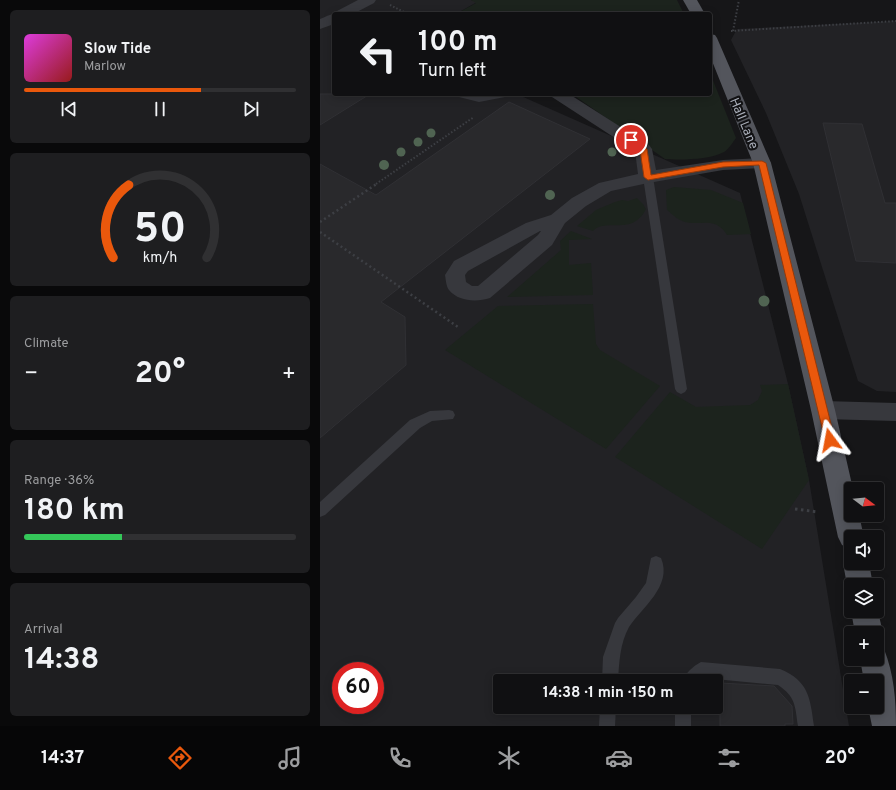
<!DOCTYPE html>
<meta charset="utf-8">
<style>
body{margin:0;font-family:Overpass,sans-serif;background:#1e1e20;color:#f1f3f6;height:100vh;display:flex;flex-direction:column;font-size:15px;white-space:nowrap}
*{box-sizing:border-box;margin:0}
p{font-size:13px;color:#9c9d9f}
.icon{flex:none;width:22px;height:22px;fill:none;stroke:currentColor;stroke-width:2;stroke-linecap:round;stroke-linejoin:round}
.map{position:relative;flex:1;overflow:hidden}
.side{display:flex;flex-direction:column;gap:10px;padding:10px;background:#09090a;width:320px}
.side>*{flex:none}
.banner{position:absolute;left:12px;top:12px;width:380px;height:84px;border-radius:4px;box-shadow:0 2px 10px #0003,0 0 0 1px #303032;background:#101012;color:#f1f3f6;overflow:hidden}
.needle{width:26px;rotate:106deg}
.buttons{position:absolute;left:524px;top:482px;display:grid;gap:8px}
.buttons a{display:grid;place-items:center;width:40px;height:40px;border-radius:4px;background:#101012;box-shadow:0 2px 10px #0003,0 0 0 1px #303032;font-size:20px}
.speed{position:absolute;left:12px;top:662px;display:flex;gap:8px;font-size:20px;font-weight:700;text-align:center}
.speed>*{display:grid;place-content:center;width:52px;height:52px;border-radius:50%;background:#101012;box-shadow:0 2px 10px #0003,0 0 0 1px #303032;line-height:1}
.speed .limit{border:6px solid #d22;background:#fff;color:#111}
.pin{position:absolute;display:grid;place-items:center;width:34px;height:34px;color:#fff;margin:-17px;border:2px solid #fff;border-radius:50%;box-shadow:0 1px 4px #0007}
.me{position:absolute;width:44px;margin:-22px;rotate:347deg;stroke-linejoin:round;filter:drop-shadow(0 0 3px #0008)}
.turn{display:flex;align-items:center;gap:14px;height:84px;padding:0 20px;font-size:18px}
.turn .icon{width:52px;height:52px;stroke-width:2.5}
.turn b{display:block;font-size:28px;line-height:34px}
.big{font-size:30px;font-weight:700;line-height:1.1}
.side .card{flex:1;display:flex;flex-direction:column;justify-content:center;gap:6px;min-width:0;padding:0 14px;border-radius:6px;background:#1e1e20}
.side .dial{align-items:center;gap:0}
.dial svg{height:104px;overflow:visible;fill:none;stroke:#303032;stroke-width:7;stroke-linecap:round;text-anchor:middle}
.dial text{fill:#f1f3f6;stroke:none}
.song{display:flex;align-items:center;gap:12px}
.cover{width:48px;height:48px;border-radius:6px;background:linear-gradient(135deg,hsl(300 70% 55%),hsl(0 70% 35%))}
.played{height:4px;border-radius:2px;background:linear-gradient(90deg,#ea580c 65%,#303032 65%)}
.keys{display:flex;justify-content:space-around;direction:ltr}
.heat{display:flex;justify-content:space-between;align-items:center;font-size:22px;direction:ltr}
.charge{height:6px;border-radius:3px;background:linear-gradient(90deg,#34c759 36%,#303032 0)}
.trip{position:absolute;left:173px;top:674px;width:230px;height:40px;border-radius:4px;background:#101012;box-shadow:0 2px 10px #0003,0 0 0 1px #303032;font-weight:700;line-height:40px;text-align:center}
.dock{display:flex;height:64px;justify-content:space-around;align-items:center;background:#060607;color:#9c9d9f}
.dock .icon{width:28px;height:28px}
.dock .selected{color:#ea580c}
.dock b{font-size:18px;color:#f1f3f6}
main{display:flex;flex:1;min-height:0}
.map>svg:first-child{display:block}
.built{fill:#222225;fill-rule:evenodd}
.green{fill:#1c231d}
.building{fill:#29292c;stroke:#303034}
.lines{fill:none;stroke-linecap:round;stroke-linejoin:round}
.path-far2{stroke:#3d3f44;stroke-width:2;stroke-dasharray:1.5 2;stroke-linecap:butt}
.path-far1{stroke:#3d3f44;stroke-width:2.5;stroke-dasharray:2 3;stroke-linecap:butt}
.path{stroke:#3d3f44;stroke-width:3;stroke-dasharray:2.5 3.5;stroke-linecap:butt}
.lane{fill:#37383d;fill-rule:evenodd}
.street{fill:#37383d;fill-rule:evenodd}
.primary{fill:#53555c;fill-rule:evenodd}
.tree{fill:#506452}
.route{fill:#ea580c;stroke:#983908}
.labels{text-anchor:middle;stroke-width:4;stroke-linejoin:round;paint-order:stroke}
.street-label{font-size:13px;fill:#a8adb8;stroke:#111113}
</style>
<main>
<section class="side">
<div class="card">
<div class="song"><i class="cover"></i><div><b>Slow Tide</b><p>Marlow</p></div></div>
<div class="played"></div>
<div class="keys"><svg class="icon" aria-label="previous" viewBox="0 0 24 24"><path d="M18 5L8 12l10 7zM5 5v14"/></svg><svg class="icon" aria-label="pause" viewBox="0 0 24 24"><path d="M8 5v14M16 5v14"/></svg><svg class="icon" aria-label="next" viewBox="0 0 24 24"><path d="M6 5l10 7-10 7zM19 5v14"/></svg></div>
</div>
<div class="card dial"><svg viewBox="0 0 100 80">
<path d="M14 69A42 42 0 1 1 86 69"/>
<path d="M14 69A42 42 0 0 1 26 13" stroke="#ea580c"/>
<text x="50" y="56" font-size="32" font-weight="700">50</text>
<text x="50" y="72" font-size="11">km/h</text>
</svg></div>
<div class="card"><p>Climate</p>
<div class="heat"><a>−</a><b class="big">20°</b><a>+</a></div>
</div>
<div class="card"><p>Range · 36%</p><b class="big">180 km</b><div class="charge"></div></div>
<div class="card"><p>Arrival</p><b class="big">14:38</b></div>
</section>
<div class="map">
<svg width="576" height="726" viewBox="0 0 576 726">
<rect width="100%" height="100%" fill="#161618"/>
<!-- built -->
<g class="built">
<path d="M0 0H151L157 2 136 14H14V94H205L201 96 420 193 468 384 489 480 529 726H0ZM21 671H55V705H21ZM180 681H396V707H180Z"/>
<path d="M576 21V392L557 391 538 381 479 194 446 113 411 40 417 29Z"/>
</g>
<!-- green -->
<g class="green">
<path d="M151 0H357L364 14H136L156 3Z"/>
<path d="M390 73 416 138C413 142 408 150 404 152 389 160 361 160 345 159L252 94H390Z"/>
<path d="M354 187 391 190 423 203 431 234 407 235C395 216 382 226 365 222 358 220 353 215 347 210L346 190Z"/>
<path d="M317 198 323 204 326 209C312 237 286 217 273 231L257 226 276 210 295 202 302 200 308 201Z"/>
<path d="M251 231 272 239 249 240V265L271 263 273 295 187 297 241 250 240 241Z"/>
<path d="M273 304 276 344 280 350 340 386 286 449 125 350 178 306Z"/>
<path d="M468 384 489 480 442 549 295 457 350 392 376 407 430 405 438 400 442 391 440 385Z"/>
</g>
<!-- building -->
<g class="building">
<path d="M0 94H50L0 125Z"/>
<path d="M189 102 270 139 61 302 85 317 86 365 0 438V164L56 195Z"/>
<path d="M503 123 542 124 565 203H576V263L536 261Z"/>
<path d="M400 683 454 686 472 706 473 724H465V726H400Z"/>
</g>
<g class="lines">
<!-- path-far2 -->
<g class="path-far2">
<path d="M70 5 88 14"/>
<path d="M411 31 576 21"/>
<path d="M413 31 419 0"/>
<path d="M56 184 154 117"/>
</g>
<!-- path-far1 -->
<g class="path-far1">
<path d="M0 222 58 183"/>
<path d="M0 232 138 327"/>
</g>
<!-- path -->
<path class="path" d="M475 509 498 512"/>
<!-- lane -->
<g class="lane">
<path d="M328 174 333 177 367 389 365 392 361 394 357 392 355 389 323 177Z"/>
<path d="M129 410 133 411 135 415 133 419 112 421 100 428 5 515 0 517V502L90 420 110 411Z"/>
<path d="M336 556 341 558C353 586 321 608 309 627 300 643 299 663 298 681H282L283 657 295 623 298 618 316 597 326 583 331 558Z"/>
<path d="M381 662 460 669C489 681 490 698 494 726H478C475 706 476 697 458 685L384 678 381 681H362C366 673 373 666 381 662Z"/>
<path d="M280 707H296L295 726H279Z"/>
<rect x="355" y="707" width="16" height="19"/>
</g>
<!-- street -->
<g class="street">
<path d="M38 0H56L54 3 33 14H14V24L0 29V19C5 17 10 14 15 14L17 11Z"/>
<path d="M137 94H187L185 97 159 102 139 97Z"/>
<path d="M230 94H249L329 145 332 149 336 170 403 160 442 158 448 159 451 163 448 167 442 168 403 170 328 183 291 191 266 206 245 223 232 245 170 298C157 302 139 302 129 290 126 286 126 280 125 275L134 261 206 223 231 215 252 198 279 183 318 174 315 151 232 97ZM220 231H221L218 235 158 286H152L146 282 145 275 148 271Z"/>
<path d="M503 401 576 403V421L503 419 495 417 491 410 495 403Z"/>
</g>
<!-- primary -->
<g class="primary">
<path d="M363 0H377L385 14H371Z"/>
<path d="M390 34 395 35 397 38 451 163 515 410 533 489H531V515H539L544 537H531V549L522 545 518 537 491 410 433 163 390 56Z"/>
<path d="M531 553V563H549L553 585H531V594L527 585 523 563 527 554Z"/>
<path d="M557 607 563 633 559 643 557 644V633H535L531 611H557Z"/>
<path d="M557 646 564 649C574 674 576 700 576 726H552L548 707H557V681H544L540 659H557Z"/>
</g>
</g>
<!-- trees -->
<g class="tree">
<circle cx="111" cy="133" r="4.5"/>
<circle cx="98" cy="142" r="4.5"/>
<circle cx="81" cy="152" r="4.5"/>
<circle cx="292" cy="152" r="4.5"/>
<circle cx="64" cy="165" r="5"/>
<circle cx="230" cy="195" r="5"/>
<circle cx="444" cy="301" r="5.5"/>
</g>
<!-- route -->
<path class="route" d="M311 138 327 149 331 175 403 162 442 161 446 163 515 440 513 443 510 444 506 443 505 440 439 165 403 167 328 180 324 177 320 150 307 140Z"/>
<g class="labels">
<!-- street labels -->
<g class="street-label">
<text transform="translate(425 123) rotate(67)" y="5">Hall Lane</text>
</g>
</g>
</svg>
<div class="buttons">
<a><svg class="needle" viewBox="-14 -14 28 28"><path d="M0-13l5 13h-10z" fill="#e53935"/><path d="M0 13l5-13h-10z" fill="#9c9d9f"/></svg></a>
<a><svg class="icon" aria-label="sound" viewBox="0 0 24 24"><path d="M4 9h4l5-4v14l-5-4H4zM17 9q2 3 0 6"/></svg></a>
<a><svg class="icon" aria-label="layers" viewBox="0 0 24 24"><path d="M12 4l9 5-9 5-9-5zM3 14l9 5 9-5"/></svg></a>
<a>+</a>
<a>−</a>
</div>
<div class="speed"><div class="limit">60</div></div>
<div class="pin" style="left:311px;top:140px;background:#d93025"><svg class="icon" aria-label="arrive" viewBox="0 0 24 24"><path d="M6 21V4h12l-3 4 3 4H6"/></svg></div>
<svg class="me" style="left:510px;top:440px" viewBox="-20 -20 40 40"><path d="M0-17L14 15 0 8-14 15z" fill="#ea580c" stroke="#fff" stroke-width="4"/></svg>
<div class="trip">14:38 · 1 min · 150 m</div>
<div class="banner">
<div class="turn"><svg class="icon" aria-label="left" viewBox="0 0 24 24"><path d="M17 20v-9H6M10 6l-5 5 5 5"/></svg><div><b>100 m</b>Turn left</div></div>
</div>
</div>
</main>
<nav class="dock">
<b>14:37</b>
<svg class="icon selected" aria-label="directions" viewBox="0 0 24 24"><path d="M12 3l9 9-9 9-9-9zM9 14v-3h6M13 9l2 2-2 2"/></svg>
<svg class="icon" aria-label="music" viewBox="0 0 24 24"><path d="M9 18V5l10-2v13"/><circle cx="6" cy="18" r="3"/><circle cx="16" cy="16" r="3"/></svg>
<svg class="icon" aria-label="phone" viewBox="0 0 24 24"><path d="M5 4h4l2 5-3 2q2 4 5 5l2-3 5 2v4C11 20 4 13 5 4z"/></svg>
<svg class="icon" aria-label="climate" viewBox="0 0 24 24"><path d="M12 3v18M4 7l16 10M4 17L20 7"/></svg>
<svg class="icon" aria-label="car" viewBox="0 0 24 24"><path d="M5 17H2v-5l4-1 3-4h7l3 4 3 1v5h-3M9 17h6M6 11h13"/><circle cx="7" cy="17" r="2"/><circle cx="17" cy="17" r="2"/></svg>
<svg class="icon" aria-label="filters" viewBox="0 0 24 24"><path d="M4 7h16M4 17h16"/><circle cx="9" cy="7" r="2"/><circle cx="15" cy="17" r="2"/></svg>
<b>20°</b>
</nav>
